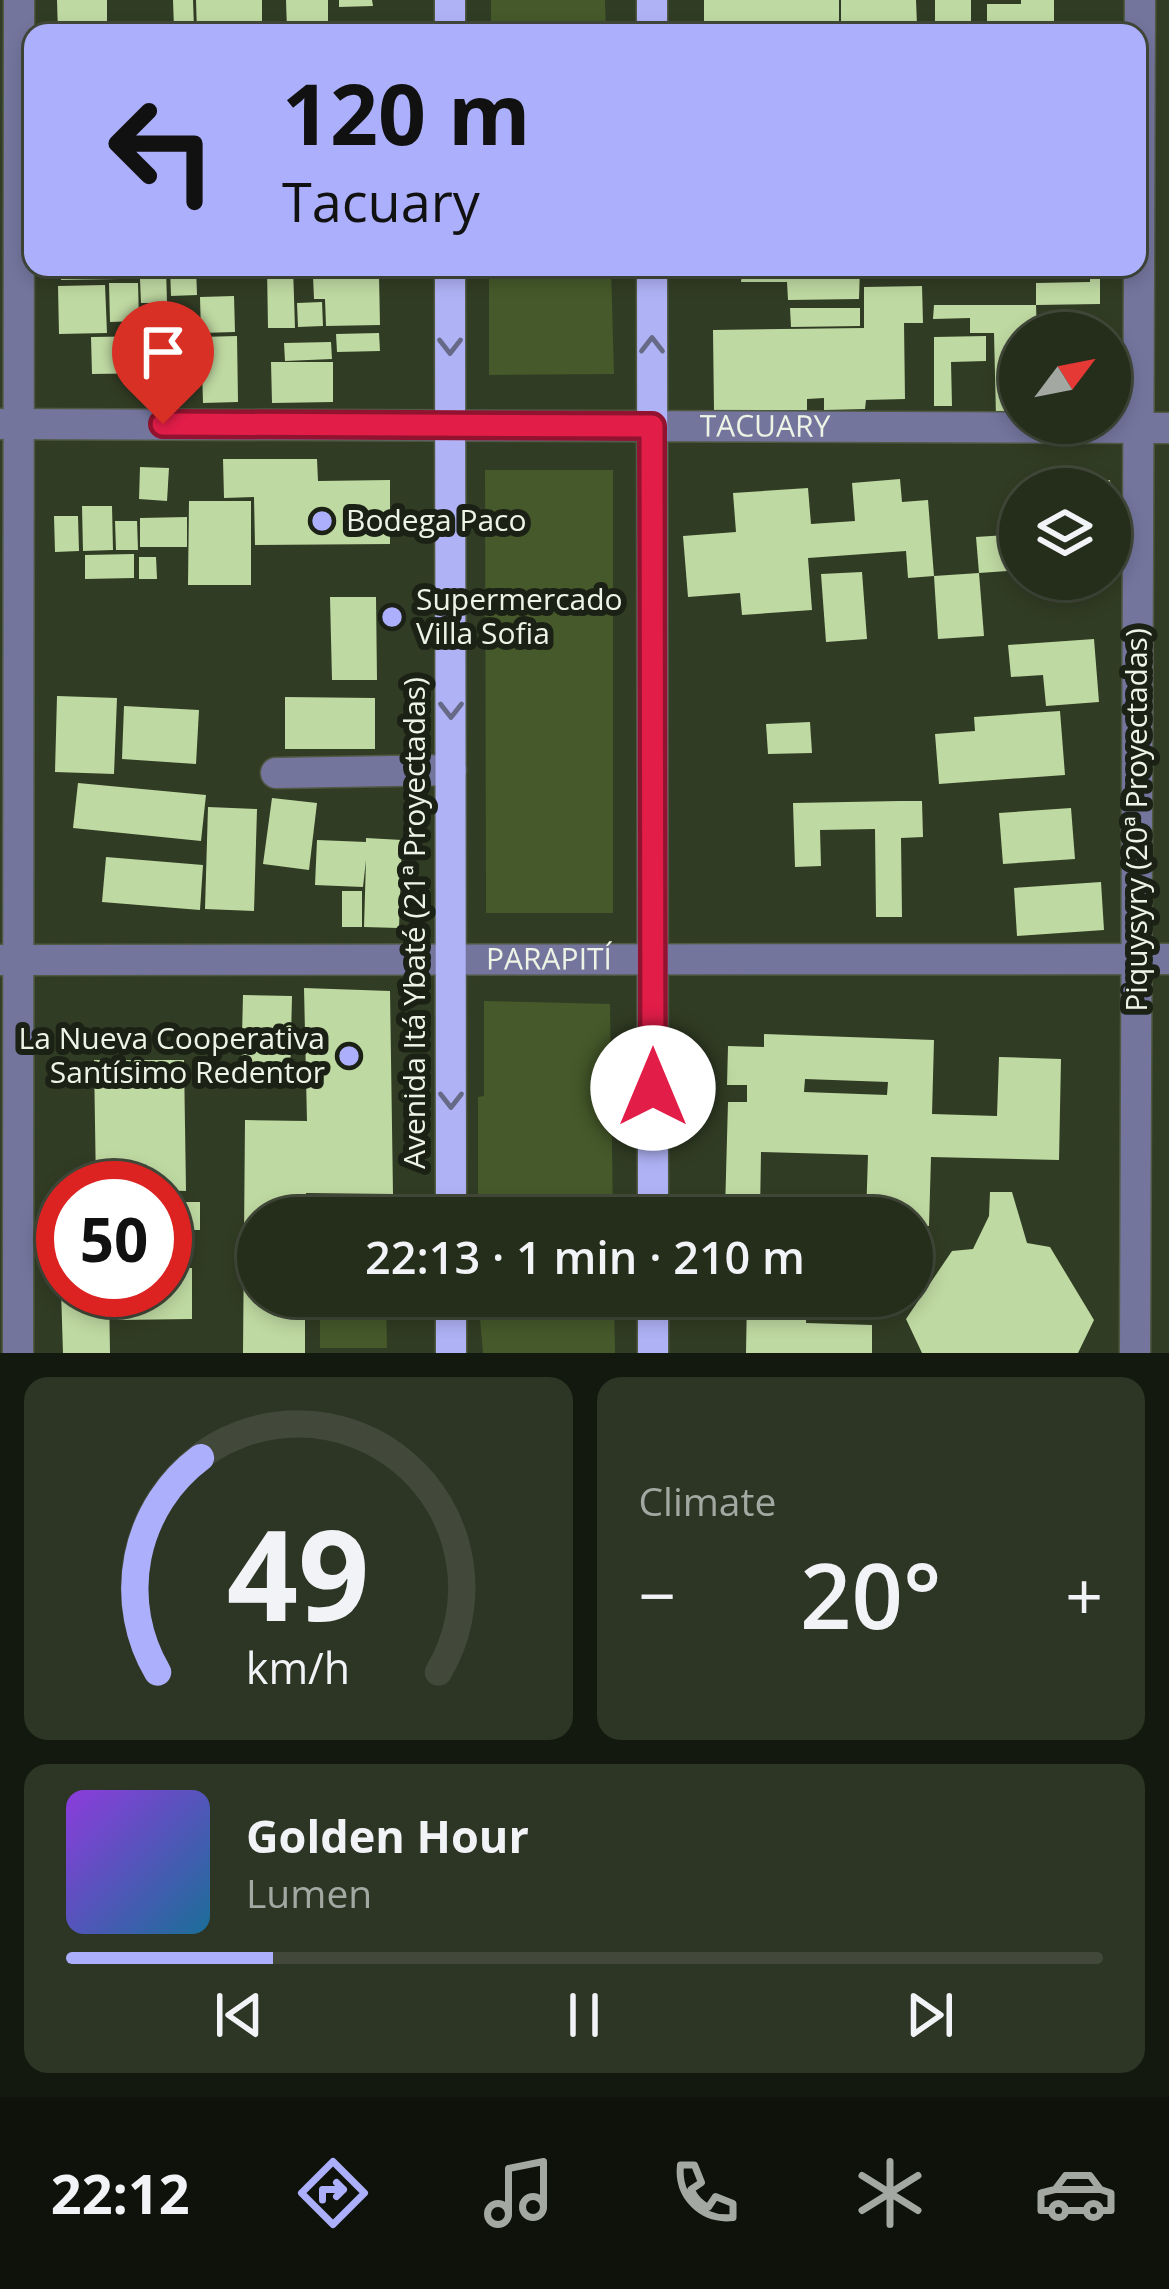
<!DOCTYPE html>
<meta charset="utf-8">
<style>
body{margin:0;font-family:"Open Sans",sans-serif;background:#2d3524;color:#f1f3f6;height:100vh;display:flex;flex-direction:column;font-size:45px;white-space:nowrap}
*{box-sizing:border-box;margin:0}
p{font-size:39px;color:#a3a8a3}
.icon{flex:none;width:66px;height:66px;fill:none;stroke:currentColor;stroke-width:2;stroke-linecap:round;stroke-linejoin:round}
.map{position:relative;height:1353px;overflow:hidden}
.drawer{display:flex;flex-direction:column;gap:24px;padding:24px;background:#14190f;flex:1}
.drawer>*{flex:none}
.banner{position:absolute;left:24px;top:24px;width:1122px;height:252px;border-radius:24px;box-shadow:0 6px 18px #0003,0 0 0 3px #42493a;background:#acaffb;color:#111;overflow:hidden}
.needle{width:78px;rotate:58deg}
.buttons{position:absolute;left:999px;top:312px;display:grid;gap:24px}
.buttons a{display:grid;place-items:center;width:132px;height:132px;border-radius:50%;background:#252d1b;box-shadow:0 6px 18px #0003,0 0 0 3px #42493a;font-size:60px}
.speed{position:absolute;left:36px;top:1161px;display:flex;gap:24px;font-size:60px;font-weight:700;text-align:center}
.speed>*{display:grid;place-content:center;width:156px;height:156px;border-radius:50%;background:#252d1b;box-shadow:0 6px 18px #0003,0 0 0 3px #42493a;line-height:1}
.speed .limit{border:18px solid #d22;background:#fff;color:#111}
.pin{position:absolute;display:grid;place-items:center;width:102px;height:102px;color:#fff;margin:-123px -51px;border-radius:50% 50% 50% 0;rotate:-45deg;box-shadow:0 0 12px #0007}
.pin .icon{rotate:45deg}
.me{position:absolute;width:132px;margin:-66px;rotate:0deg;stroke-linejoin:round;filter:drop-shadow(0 0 9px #0008)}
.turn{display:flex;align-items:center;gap:42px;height:252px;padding:0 60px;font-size:54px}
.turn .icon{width:156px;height:156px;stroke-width:2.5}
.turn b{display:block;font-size:84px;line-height:102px}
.big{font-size:90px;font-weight:600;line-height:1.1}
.drawer .tile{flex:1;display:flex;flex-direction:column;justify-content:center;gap:18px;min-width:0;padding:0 42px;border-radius:24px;background:#2d3524}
.drawer .dial{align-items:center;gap:0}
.dial svg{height:312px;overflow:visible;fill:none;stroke:#42493a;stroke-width:7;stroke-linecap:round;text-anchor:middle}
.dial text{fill:#f1f3f6;stroke:none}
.song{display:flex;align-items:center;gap:36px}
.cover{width:144px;height:144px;border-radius:18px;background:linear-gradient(135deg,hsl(270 70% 55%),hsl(200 70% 35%))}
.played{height:12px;border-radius:6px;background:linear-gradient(90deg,#acaffb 20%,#42493a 20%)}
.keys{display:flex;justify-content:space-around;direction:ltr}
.heat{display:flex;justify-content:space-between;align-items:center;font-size:66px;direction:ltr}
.drawer .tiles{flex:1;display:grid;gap:24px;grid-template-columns:1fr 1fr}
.tile:last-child{grid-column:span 2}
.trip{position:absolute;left:237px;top:1197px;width:696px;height:120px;border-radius:60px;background:#252d1b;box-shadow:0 6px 18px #0003,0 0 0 3px #42493a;font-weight:600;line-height:120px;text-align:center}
.tab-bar{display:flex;height:192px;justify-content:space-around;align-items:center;background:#0f120b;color:#a3a8a3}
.tab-bar .icon{width:84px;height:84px}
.tab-bar .current{color:#acaffb}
.tab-bar b{font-size:54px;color:#f1f3f6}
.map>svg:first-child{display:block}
.green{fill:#45592a}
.building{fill:#bfd9a2;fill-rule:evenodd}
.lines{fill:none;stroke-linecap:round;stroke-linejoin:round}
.minor-casing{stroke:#4f5943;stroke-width:33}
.major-casing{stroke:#4f5943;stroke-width:33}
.minor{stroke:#73759d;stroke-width:30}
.major{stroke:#afb2f5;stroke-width:30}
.oneway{stroke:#666a86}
.route-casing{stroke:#92132f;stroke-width:30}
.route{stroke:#e11d48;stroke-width:21}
.poi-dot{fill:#acaffb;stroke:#1c2116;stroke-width:4.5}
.labels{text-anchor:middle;stroke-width:12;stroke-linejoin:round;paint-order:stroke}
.street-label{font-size:30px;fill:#edf4e5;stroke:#1c2116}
.poi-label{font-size:30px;fill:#edf4e5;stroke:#1c2116;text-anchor:start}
</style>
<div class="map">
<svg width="1169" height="1353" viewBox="0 0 1169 1353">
<rect width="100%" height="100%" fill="#313c24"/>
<!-- green -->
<g class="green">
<path d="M491 0H605L606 33H491Z"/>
<path d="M489 267H611L614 374 489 375Z"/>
<path d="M485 470H613V913H486Z"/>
<path d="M484 1001 610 1004 613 1218H478V1097L484 1096Z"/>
<path d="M320 1296H386L387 1348H320Z"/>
<path d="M478 1296H614L615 1353H483Z"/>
</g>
<!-- building -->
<g class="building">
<path d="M57 0H107V33H58Z"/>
<path d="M173 0H193L194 28H174Z"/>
<path d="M196 0H262V26L220 27V33H197Z"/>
<path d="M286 0H328V30H287Z"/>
<path d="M339 0H372L373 6 339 7Z"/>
<path d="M704 0H839V26L704 27Z"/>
<path d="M841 0H916L917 25H902V33H865V25L841 26Z"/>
<path d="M935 0H971V28H976V33H935Z"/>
<path d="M1021 0H1054V33H987V4H1021Z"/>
<path d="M60 267H119V279L61 280Z"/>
<path d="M123 267H166L167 303H141L140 279H123Z"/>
<path d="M170 267H196L197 295 171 296Z"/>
<path d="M217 267H265V271L218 272Z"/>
<path d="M267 267H293L295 328H268Z"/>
<path d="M705 267H860L859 299 788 300 787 282H741L742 274H705Z"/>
<path d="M1090 267H1100V304L1036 305V283L1090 282Z"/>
<path d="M379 275 380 325 326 326 325 299H314L313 276Z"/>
<path d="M109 283H138L139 321 110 322Z"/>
<path d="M105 285 107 333 59 334 58 286Z"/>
<path d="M922 286 923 323H904L905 399 866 400 865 409 824 410V398L807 399V410H714L713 330 864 328V287Z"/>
<path d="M234 296 235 332 201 333 200 297Z"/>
<path d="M322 302 323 326 298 327 297 303Z"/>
<path d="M934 305H1036L1037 333H1020V417H996L994 333H970V318L933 319Z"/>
<path d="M790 308H860V326L791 327Z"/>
<path d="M379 333 380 351 337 352 336 334Z"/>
<path d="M160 336 161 373 92 374 91 337Z"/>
<path d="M237 336 238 402 203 403 201 337Z"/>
<path d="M986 336V361L951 362 952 406H934V337Z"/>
<path d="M331 342 332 359 285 361 284 343Z"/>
<path d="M271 362H333V402L272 403Z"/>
<path d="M223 459H317L318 481 390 480V544L255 545 254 497 224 498Z"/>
<path d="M140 467 169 468 167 501 139 499Z"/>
<path d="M900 479 902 502 928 500 934 576 908 578 906 551 808 558 812 610 742 615 740 593 688 597 683 536 736 532 733 493 808 488 811 524 855 521 852 483Z"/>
<path d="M1110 480 1111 489H1037V486Z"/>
<path d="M189 501H251V585H188Z"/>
<path d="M82 506H112L113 550 83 551Z"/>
<path d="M54 516H78L79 551 55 552Z"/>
<path d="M187 517V547H140V518Z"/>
<path d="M115 521H137L138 550H116Z"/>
<path d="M1020 534V570L979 573 976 537Z"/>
<path d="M134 554V578L85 579V555Z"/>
<path d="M139 557H156L157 579H139Z"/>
<path d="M862 572 867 639 826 642 821 574Z"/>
<path d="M979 573 984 636 938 639 934 576Z"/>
<path d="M330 597H376L377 680H332Z"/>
<path d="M1094 639 1099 702 1046 706 1043 675 1011 677 1008 645Z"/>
<path d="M57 696 117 698 114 774 55 772Z"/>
<path d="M285 697 375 698V749H285Z"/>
<path d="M124 706 199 710 196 764 122 759Z"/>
<path d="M1060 711 1065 775 939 784 935 734 975 731 974 717Z"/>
<path d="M810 722 812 753 768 754 766 724Z"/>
<path d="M78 783 206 795 201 841 73 828Z"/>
<path d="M272 798 317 803 309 870 263 864Z"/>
<path d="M900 801H922L923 837 901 838 902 917H876L875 829 820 830 821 866 795 867 793 803Z"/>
<path d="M208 807 257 809 254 911 205 909Z"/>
<path d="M1071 808 1075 859 1003 864 999 813Z"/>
<path d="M366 838 402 840 399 928 364 927 366 860 363 887 315 885 317 840 366 842Z"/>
<path d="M106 857 203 865 200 910 102 902Z"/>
<path d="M1101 882 1104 930 1017 936 1014 888Z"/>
<rect x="342" y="891" width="20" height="36"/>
<path d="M304 988 390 991 393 1194 306 1193V1218H258V1296H305V1353H243L245 1120 307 1121Z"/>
<path d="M243 995 292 996 290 1079 241 1077Z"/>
<path d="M764 1034 934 1040 932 1114 997 1116 999 1057 1061 1059 1059 1160 931 1157 929 1226H912V1218H866L868 1155 761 1152 760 1212 725 1211 728 1102H747V1085H727L728 1046 764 1047ZM805 1079 888 1082 887 1095 804 1092Z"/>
<path d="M94 1060H184L186 1191 96 1188Z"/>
<path d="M990 1192H1012L1027 1243 1050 1247 1094 1320 1078 1353H922L906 1319 952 1251 973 1249 989 1216Z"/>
<path d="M165 1202H200V1230H173L174 1253 165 1252Z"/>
<path d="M165 1268H192V1319L118 1320 117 1290H165Z"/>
<path d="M61 1290H109L110 1353H63Z"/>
<path d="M747 1296H807L806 1323 872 1325V1353H746Z"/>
</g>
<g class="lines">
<defs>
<g id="minor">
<path id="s1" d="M0 424 1169 428"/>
<path d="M276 773 451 770"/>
<path id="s2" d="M0 960 1169 959"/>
<path d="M18 1353 19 0"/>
<path d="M1135 1353 1140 0"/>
</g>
<g id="major">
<path d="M652 0V33"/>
<path d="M450 33V0"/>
<path d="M450 267 451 1218"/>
<path d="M652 267 653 1218"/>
<path d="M451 1296V1353"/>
<path d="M653 1296V1353"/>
</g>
</defs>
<!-- minor casing -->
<use href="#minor" class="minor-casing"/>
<!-- major casing -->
<use href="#major" class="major-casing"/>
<!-- minor -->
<use href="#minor" class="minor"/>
<!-- major -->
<use href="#major" class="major"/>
</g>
<!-- one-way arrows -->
<defs><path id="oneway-chevron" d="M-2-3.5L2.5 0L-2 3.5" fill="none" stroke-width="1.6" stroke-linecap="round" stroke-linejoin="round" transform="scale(3)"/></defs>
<g class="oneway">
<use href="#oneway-chevron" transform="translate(652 345) rotate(-90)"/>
<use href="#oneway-chevron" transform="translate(450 346) rotate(90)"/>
<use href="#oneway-chevron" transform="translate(451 710) rotate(90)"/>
<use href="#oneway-chevron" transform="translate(451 1100) rotate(90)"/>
</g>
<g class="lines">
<defs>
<path id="route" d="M163 424 652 426 653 1088"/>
</defs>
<!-- route casing -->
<use href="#route" class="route-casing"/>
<!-- route -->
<use href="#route" class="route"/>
</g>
<!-- markers -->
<g class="poi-dot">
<circle cx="322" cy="521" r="12"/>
<circle cx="392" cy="617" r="12"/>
<circle cx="349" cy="1056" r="12"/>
</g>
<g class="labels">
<!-- street labels -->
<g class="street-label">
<text dy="10" stroke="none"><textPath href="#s1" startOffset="765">TACUARY</textPath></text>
<text transform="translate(1137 820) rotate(-90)" y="10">Piquysyry (20ª Proyectadas)</text>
<text transform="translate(415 923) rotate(-90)" y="10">Avenida Itá Ybaté (21ª Proyectadas)</text>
<text dy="10" stroke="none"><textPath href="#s2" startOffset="549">PARAPITÍ</textPath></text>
</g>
<!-- poi labels -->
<g class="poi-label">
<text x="346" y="531">Bodega Paco</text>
<text x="416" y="610">Supermercado<tspan x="416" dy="34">Villa Sofia</tspan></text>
<text x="325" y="1049" text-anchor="end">La Nueva Cooperativa<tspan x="325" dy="34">Santísimo Redentor</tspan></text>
</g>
</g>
</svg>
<div class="buttons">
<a><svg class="needle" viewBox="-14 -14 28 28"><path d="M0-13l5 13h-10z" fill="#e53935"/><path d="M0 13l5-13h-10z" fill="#a3a8a3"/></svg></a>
<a><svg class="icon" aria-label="layers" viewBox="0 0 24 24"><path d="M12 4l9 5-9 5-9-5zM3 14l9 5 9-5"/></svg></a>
</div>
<div class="speed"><div class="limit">50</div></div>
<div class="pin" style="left:163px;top:424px;background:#d93025"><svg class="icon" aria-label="arrive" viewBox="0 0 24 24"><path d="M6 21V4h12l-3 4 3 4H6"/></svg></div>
<svg class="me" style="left:653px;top:1088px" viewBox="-20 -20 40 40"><circle r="19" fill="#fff"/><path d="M0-13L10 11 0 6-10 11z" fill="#e11d48"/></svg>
<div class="trip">22:13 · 1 min · 210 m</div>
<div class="banner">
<div class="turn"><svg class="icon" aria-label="left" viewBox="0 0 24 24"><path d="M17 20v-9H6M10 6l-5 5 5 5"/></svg><div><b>120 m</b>Tacuary</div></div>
</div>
</div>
<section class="drawer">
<div class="tiles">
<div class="tile dial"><svg viewBox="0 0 100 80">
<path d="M14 69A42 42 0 1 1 86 69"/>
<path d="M14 69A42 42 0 0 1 25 14" stroke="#acaffb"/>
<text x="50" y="56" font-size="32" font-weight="700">49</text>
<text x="50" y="72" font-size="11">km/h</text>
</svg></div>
<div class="tile"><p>Climate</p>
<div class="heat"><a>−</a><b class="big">20°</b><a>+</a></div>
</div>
<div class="tile">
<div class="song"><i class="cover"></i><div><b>Golden Hour</b><p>Lumen</p></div></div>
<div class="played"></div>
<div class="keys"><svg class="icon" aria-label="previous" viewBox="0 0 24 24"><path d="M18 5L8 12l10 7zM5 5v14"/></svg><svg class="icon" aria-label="pause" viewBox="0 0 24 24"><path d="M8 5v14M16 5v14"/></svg><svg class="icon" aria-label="next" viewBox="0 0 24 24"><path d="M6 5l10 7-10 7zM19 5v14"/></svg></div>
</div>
</div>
</section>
<nav class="tab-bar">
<b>22:12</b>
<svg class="icon current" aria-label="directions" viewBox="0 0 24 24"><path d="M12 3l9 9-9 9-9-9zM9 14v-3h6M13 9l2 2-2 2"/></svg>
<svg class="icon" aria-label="music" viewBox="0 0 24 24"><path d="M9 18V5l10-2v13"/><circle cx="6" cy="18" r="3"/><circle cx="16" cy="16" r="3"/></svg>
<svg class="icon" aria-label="phone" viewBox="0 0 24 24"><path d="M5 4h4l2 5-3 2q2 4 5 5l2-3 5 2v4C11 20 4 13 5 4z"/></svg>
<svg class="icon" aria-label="climate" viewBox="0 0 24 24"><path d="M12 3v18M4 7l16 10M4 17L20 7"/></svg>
<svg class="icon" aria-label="car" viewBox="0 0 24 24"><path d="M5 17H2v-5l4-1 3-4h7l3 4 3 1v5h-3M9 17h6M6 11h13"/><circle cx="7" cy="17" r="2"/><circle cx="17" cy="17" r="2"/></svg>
</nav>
